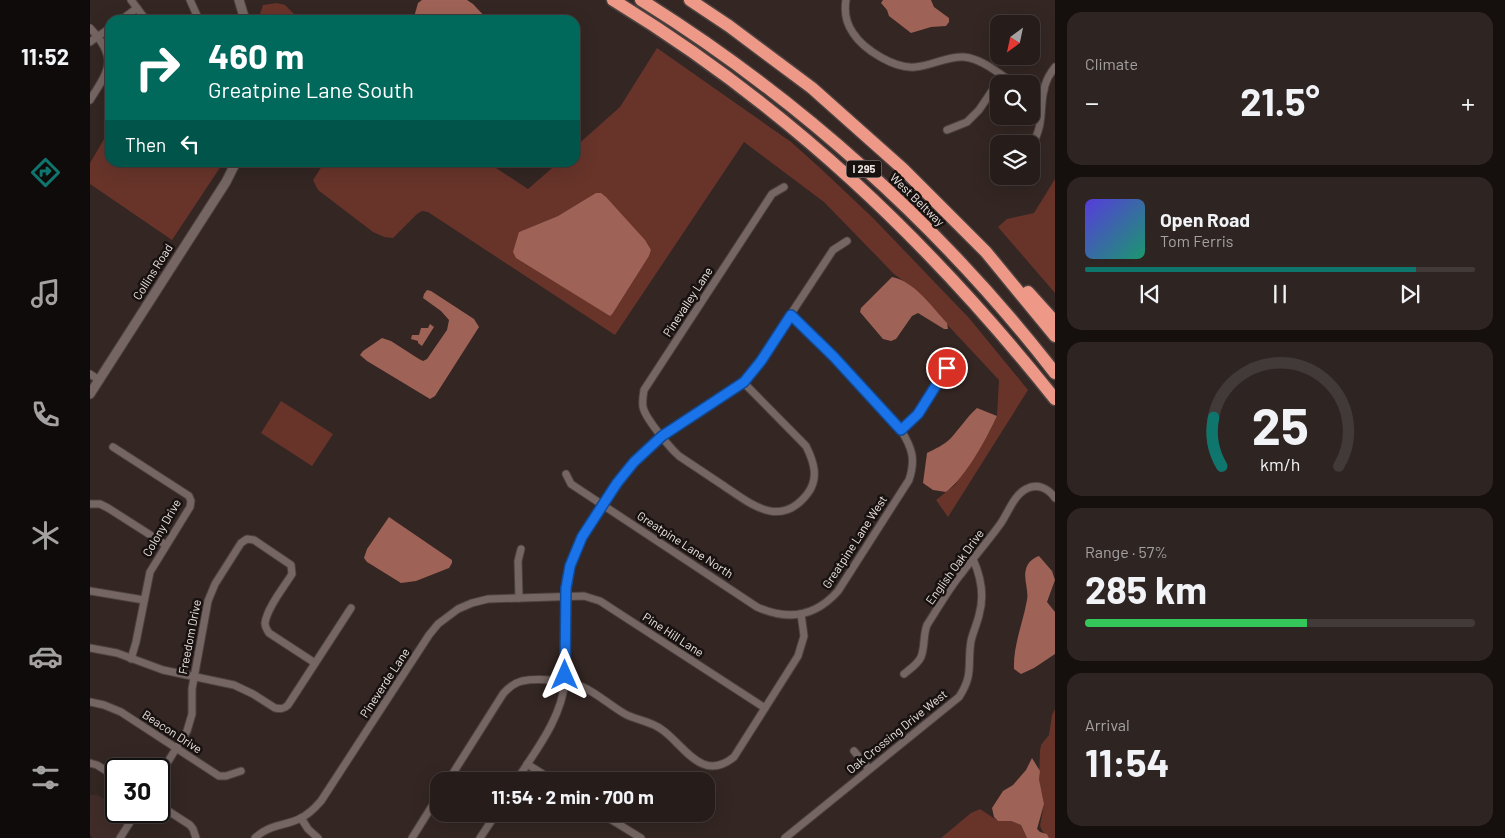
<!DOCTYPE html>
<meta charset="utf-8">
<style>
body{margin:0;font-family:Barlow,sans-serif;background:#2e2523;color:#f1f3f6;height:100vh;display:flex;flex-direction:column;font-size:19px;white-space:nowrap}
*{box-sizing:border-box;margin:0}
p{font-size:16px;color:#a4a1a2}
.icon{flex:none;width:28px;height:28px;fill:none;stroke:currentColor;stroke-width:2;stroke-linecap:round;stroke-linejoin:round}
.map{position:relative;flex:1;overflow:hidden}
.side{display:flex;flex-direction:column;gap:12px;padding:12px;background:#150f0e;width:450px}
.side>*{flex:none}
.hud{position:absolute;left:15px;top:15px;width:475px;height:152px;border-radius:15px;box-shadow:0 5px 20px #0002,0 0 0 1px #423a39;background:#00695c;color:#fff;overflow:hidden}
.needle{width:32px;rotate:213deg}
.tools{position:absolute;left:900px;top:15px;display:grid;gap:10px}
.tools a{display:grid;place-items:center;width:50px;height:50px;border-radius:10px;background:#261c1a;box-shadow:0 5px 20px #0002,0 0 0 1px #423a39;font-size:25px}
.speed{position:absolute;left:15px;top:758px;display:flex;gap:10px;font-size:25px;font-weight:700;text-align:center}
.speed>*{display:grid;place-content:center;width:65px;height:65px;border-radius:50%;background:#261c1a;box-shadow:0 5px 20px #0002,0 0 0 1px #423a39;line-height:1}
.speed .limit{border:2px solid #111;border-radius:8px;background:#fff;color:#111}
.pin{position:absolute;display:grid;place-items:center;width:42px;height:42px;color:#fff;margin:-21px;border:2px solid #fff;border-radius:50%;box-shadow:0 1px 5px #0007}
.me{position:absolute;width:55px;margin:-28px;rotate:0deg;stroke-linejoin:round;filter:drop-shadow(0 0 4px #0008)}
.turn{display:flex;align-items:center;gap:18px;height:105px;padding:0 20px;font-size:22px}
.turn .icon{width:65px;height:65px;stroke-width:2.5}
.turn b{display:block;font-size:35px;line-height:42px}
.then{display:flex;align-items:center;height:48px;padding:0 20px;background:#0003;gap:10px;font-size:19px}
.big{font-size:38px;font-weight:700;line-height:1.1}
.side .tile{flex:1;display:flex;flex-direction:column;justify-content:center;gap:8px;min-width:0;padding:0 18px;border-radius:15px;background:#2e2523}
.side .dial{align-items:center;gap:0}
.dial svg{height:130px;overflow:visible;fill:none;stroke:#423a39;stroke-width:7;stroke-linecap:round;text-anchor:middle}
.dial text{fill:#f1f3f6;stroke:none}
.song{display:flex;align-items:center;gap:15px}
.cover{width:60px;height:60px;border-radius:8px;background:linear-gradient(135deg,hsl(250 70% 55%),hsl(160 70% 35%))}
.played{height:5px;border-radius:2px;background:linear-gradient(90deg,#0f766e 85%,#423a39 85%)}
.keys{display:flex;justify-content:space-around;direction:ltr}
.heat{display:flex;justify-content:space-between;align-items:center;font-size:28px;direction:ltr}
.charge{height:8px;border-radius:4px;background:linear-gradient(90deg,#34c759 57%,#423a39 0)}
.trip{position:absolute;left:340px;top:772px;width:285px;height:50px;border-radius:15px;background:#261c1a;box-shadow:0 5px 20px #0002,0 0 0 1px #423a39;font-weight:700;line-height:50px;text-align:center}
main{display:flex;flex:1;min-height:0}
.dock{display:flex;flex-direction:column;width:90px;justify-content:space-around;align-items:center;background:#0f0b0a;color:#a4a1a2}
.dock .icon{width:35px;height:35px}
.dock .on{color:#0f766e}
.dock b{font-size:22px;color:#f1f3f6}
.map>svg:first-child{display:block}
.built{fill:#402c28}
.green{fill:#68342a;fill-rule:evenodd}
.water{fill:#9f6256}
.lines{fill:none;stroke-linecap:round;stroke-linejoin:round}
.minor-casing{stroke:#4c4240;stroke-width:9}
.tertiary-casing{stroke:#4c4240;stroke-width:11}
.motorway-casing{stroke:#4c4240;stroke-width:15}
.minor{stroke:#756663;stroke-width:7}
.tertiary{stroke:#756663;stroke-width:9}
.motorway{stroke:#ee9887;stroke-width:12}
.route-casing{stroke:#114b97;stroke-width:12}
.route{stroke:#1a73e8;stroke-width:9}
.labels{text-anchor:middle;stroke-width:5;stroke-linejoin:round;paint-order:stroke}
.shield{fill:#171110;stroke:#aca4a2;stroke-width:1}
.shield-label{font-size:11px;font-weight:bold;fill:#ece3e1}
.street-label{font-size:12px;fill:#ece3e1;stroke:#171110}
</style>
<main>
<nav class="dock">
<b>11:52</b>
<svg class="icon on" aria-label="directions" viewBox="0 0 24 24"><path d="M12 3l9 9-9 9-9-9zM9 14v-3h6M13 9l2 2-2 2"/></svg>
<svg class="icon" aria-label="music" viewBox="0 0 24 24"><path d="M9 18V5l10-2v13"/><circle cx="6" cy="18" r="3"/><circle cx="16" cy="16" r="3"/></svg>
<svg class="icon" aria-label="phone" viewBox="0 0 24 24"><path d="M5 4h4l2 5-3 2q2 4 5 5l2-3 5 2v4C11 20 4 13 5 4z"/></svg>
<svg class="icon" aria-label="climate" viewBox="0 0 24 24"><path d="M12 3v18M4 7l16 10M4 17L20 7"/></svg>
<svg class="icon" aria-label="car" viewBox="0 0 24 24"><path d="M5 17H2v-5l4-1 3-4h7l3 4 3 1v5h-3M9 17h6M6 11h13"/><circle cx="7" cy="17" r="2"/><circle cx="17" cy="17" r="2"/></svg>
<svg class="icon" aria-label="filters" viewBox="0 0 24 24"><path d="M4 7h16M4 17h16"/><circle cx="9" cy="7" r="2"/><circle cx="15" cy="17" r="2"/></svg>
</nav>
<div class="map">
<svg width="965" height="838" viewBox="0 0 965 838">
<rect width="100%" height="100%" fill="#332623"/>
<!-- built -->
<path class="built" d="M0 795H8L26 807V811H33L40 816 26 838H3L0 834Z"/>
<!-- green -->
<g class="green">
<path d="M187 3 195 5 210 20H168L173 5Z"/>
<path d="M567 48 701 142 729 167 783 218 879 318 938 390 858 517 846 500 865 485 900 431 907 416 909 380 823 288 804 274 734 202 654 142 525 335 338 212 332 211 327 214 303 238 294 237 283 232 228 190 223 180 234 163 397 162 438 189 468 163 485 162V147L530 107ZM482 208 561 250 559 256 523 313 429 232 468 216Z"/>
<path d="M20 129V162L133 163 82 240 0 184V163Z"/>
<path d="M965 179V293L908 227 917 219 944 213Z"/>
<path d="M191 401 243 434 222 466 171 433Z"/>
<path d="M965 709V838H959L957 834 953 832 950 826 954 804 949 779 950 751 951 745 959 735 962 715Z"/>
<path d="M890 809 908 821H921L931 825 937 838H851L881 813Z"/>
</g>
<!-- water -->
<g class="water">
<path d="M332 0H377L383 4 398 20H326L324 17 328 3Z"/>
<path d="M793 0H841L844 7 859 18V22L856 26 841 27 821 33 799 16 797 10 791 3Z"/>
<path d="M506 193H511L516 197 555 240 561 250 559 256 523 313 520 316 426 258 423 252 429 232 468 216Z"/>
<path d="M802 277C824 281 842 307 857 323L858 329H854L828 313 822 316 806 339 801 341 793 339 770 312 771 308Z"/>
<path d="M337 290 341 291 384 319 389 327 345 396 340 399 277 361 270 355 273 351 292 338 301 341 329 359 333 361 337 359 357 330 359 320 351 311 333 298 334 294Z"/>
<path d="M340 324 344 327 332 346 328 343V341L321 339 322 335H329L331 328H338Z"/>
<path d="M887 408 907 416C897 438 875 478 856 492L843 490 833 483 837 453C845 449 854 445 861 438 870 428 877 417 887 408Z"/>
<path d="M299 517 362 560V563L359 568 326 581 311 583 277 562 274 558 277 549Z"/>
<path d="M949 556 962 571 965 580 957 602 965 612V654L944 668 931 674 924 669C923 645 933 623 937 600 939 590 933 579 936 569 938 562 943 558 949 556Z"/>
<path d="M942 758 950 771 949 779 954 804 947 829 950 832 957 834 959 838H937L931 825 921 821H908L904 817 902 808 913 791 923 785 936 770Z"/>
</g>
<g class="lines">
<defs>
<g id="minor">
<path d="M41 0 56 20"/>
<path d="M100 0 109 20"/>
<path d="M756 0C754 12 756 23 763 33 774 50 805 69 825 67 842 66 856 56 874 57 893 59 909 74 925 84"/>
<path d="M31 20 47 8"/>
<path d="M0 28C28 58 20 69 0 100"/>
<path d="M0 42 20 28"/>
<path d="M941 89 954 90"/>
<path d="M857 130 877 122 889 110 912 76"/>
<path d="M941 146C957 122 947 102 957 80 959 75 962 71 965 67"/>
<path d="M914 180 917 176"/>
<path d="M0 374 9 380"/>
<path d="M653 382 716 446C724 462 729 478 718 493 691 529 662 505 634 486 619 476 604 466 589 456 580 448 555 418 553 407 552 401 553 396 554 390L682 194 694 187"/>
<path d="M811 430 828 414 857 368 859 354"/>
<path d="M23 447 99 496 101 501 100 507 60 572 46 642 41 659"/>
<path d="M476 474 481 484 667 607C698 621 725 617 748 591L819 480C826 459 822 448 811 430L744 357 701 315"/>
<path d="M0 504H10L18 508 76 545"/>
<path d="M0 591 54 600"/>
<path d="M429 598 428 561 431 549"/>
<path d="M0 648 27 653 73 670 144 685 163 694 185 708C191 709 194 709 198 705L261 608"/>
<path d="M814 674C820 669 828 664 831 657 835 647 833 635 837 625 848 608 858 590 871 574 884 557 899 540 911 523 918 513 924 495 936 489 947 483 958 488 965 498"/>
<path d="M0 702 14 705 31 712 129 776H136L151 771"/>
<path d="M764 751 779 769"/>
<path d="M0 763 7 765 26 777"/>
<path d="M437 764 464 781"/>
<path d="M69 776 97 731 102 714V689L118 601 125 584 151 543 157 539 164 540 201 565 202 574C194 587 177 608 175 623 175 627 177 630 179 633L225 663"/>
<path d="M358 781 413 694C418 688 424 683 432 681 447 678 479 680 493 687 508 694 521 706 535 714 546 720 560 721 571 729 593 743 611 784 644 757L708 656 714 636 711 614"/>
<path d="M426 781C446 750 472 718 475 680 480 637 468 594 485 553 491 538 501 525 510 511 528 483 546 457 572 436 602 413 638 398 664 370L743 250 757 241"/>
<path d="M69 805 100 825 103 829 106 838"/>
<path d="M512 814 551 838"/>
<path d="M211 818 218 829 228 838"/>
<path d="M30 838 47 811"/>
<path d="M165 838C178 825 194 826 209 819 218 815 225 808 231 801L339 635 348 624 368 609 382 603 398 599 494 596 510 601 675 708"/>
<path d="M322 838 349 795"/>
<path d="M390 838 406 814"/>
<path d="M695 838 869 697C884 674 877 666 881 641 883 632 887 624 889 615 895 595 891 577 883 559"/>
</g>
<g id="tertiary">
<path d="M149 0 155 20"/>
<path d="M0 394 136 182 146 162"/>
</g>
<g id="motorway">
<path d="M523 0C697 106 839 241 965 399"/>
<path d="M551 0C708 98 851 226 965 373"/>
<path d="M600 0 639 26 722 88 813 169 896 252 965 336"/>
<path d="M938 292 965 322"/>
</g>
</defs>
<!-- minor casing -->
<use href="#minor" class="minor-casing"/>
<!-- tertiary casing -->
<use href="#tertiary" class="tertiary-casing"/>
<!-- motorway casing -->
<use href="#motorway" class="motorway-casing"/>
<!-- minor -->
<use href="#minor" class="minor"/>
<!-- tertiary -->
<use href="#tertiary" class="tertiary"/>
<!-- motorway -->
<use href="#motorway" class="motorway"/>
</g>
<g class="lines">
<defs>
<path id="route" d="M475 675 476 588 480 566 492 537 527 483 544 462 572 436 654 382 671 361 701 315 744 357 811 430 828 414 857 368"/>
</defs>
<!-- route casing -->
<use href="#route" class="route-casing"/>
<!-- route -->
<use href="#route" class="route"/>
</g>
<g class="labels">
<!-- shield labels -->
<rect class="shield" x="756.5" y="160.5" width="35" height="17" rx="4"/>
<g class="shield-label">
<text x="774" y="173">I 295</text>
</g>
<!-- street labels -->
<g class="street-label">
<text transform="translate(827 200) rotate(44)" y="4">West Beltway</text>
<text transform="translate(63 272) rotate(-58)" y="4">Collins Road</text>
<text transform="translate(598 302) rotate(-57)" y="4">Pinevalley Lane</text>
<text transform="translate(72 528) rotate(-60)" y="4">Colony Drive</text>
<text transform="translate(765 542) rotate(-57)" y="4">Greatpine Lane West</text>
<text transform="translate(595 545) rotate(33)" y="4">Greatpine Lane North</text>
<text transform="translate(865 567) rotate(-54)" y="4">English Oak Drive</text>
<text transform="translate(583 635) rotate(33)" y="4">Pine Hill Lane</text>
<text transform="translate(100 637) rotate(-79)" y="4">Freedom Drive</text>
<text transform="translate(295 683) rotate(-57)" y="4">Pineverde Lane</text>
<text transform="translate(82 732) rotate(33)" y="4">Beacon Drive</text>
<text transform="translate(807 732) rotate(-39)" y="4">Oak Crossing Drive West</text>
</g>
</g>
</svg>
<div class="tools">
<a><svg class="needle" viewBox="-14 -14 28 28"><path d="M0-13l5 13h-10z" fill="#e53935"/><path d="M0 13l5-13h-10z" fill="#a4a1a2"/></svg></a>
<a><svg class="icon" aria-label="search" viewBox="0 0 24 24"><circle cx="10" cy="10" r="6"/><path d="M15 15l6 6"/></svg></a>
<a><svg class="icon" aria-label="layers" viewBox="0 0 24 24"><path d="M12 4l9 5-9 5-9-5zM3 14l9 5 9-5"/></svg></a>
</div>
<div class="speed"><div class="limit">30</div></div>
<div class="pin" style="left:857px;top:368px;background:#d93025"><svg class="icon" aria-label="arrive" viewBox="0 0 24 24"><path d="M6 21V4h12l-3 4 3 4H6"/></svg></div>
<svg class="me" style="left:475px;top:675px" viewBox="-20 -20 40 40"><path d="M0-17L14 15 0 8-14 15z" fill="#1a73e8" stroke="#fff" stroke-width="4"/></svg>
<div class="trip">11:54 · 2 min · 700 m</div>
<div class="hud">
<div class="turn"><svg class="icon" aria-label="right" viewBox="0 0 24 24"><path d="M7 20v-9h11M14 6l5 5-5 5"/></svg><div><b>460 m</b>Greatpine Lane South</div></div>
<div class="then">Then<svg class="icon" aria-label="left" viewBox="0 0 24 24"><path d="M17 20v-9H6M10 6l-5 5 5 5"/></svg></div>
</div>
</div>
<section class="side">
<div class="tile"><p>Climate</p>
<div class="heat"><a>−</a><b class="big">21.5°</b><a>+</a></div>
</div>
<div class="tile">
<div class="song"><i class="cover"></i><div><b>Open Road</b><p>Tom Ferris</p></div></div>
<div class="played"></div>
<div class="keys"><svg class="icon" aria-label="previous" viewBox="0 0 24 24"><path d="M18 5L8 12l10 7zM5 5v14"/></svg><svg class="icon" aria-label="pause" viewBox="0 0 24 24"><path d="M8 5v14M16 5v14"/></svg><svg class="icon" aria-label="next" viewBox="0 0 24 24"><path d="M6 5l10 7-10 7zM19 5v14"/></svg></div>
</div>
<div class="tile dial"><svg viewBox="0 0 100 80">
<path d="M14 69A42 42 0 1 1 86 69"/>
<path d="M14 69A42 42 0 0 1 9 39" stroke="#0f766e"/>
<text x="50" y="56" font-size="32" font-weight="700">25</text>
<text x="50" y="72" font-size="11">km/h</text>
</svg></div>
<div class="tile"><p>Range · 57%</p><b class="big">285 km</b><div class="charge"></div></div>
<div class="tile"><p>Arrival</p><b class="big">11:54</b></div>
</section>
</main>
